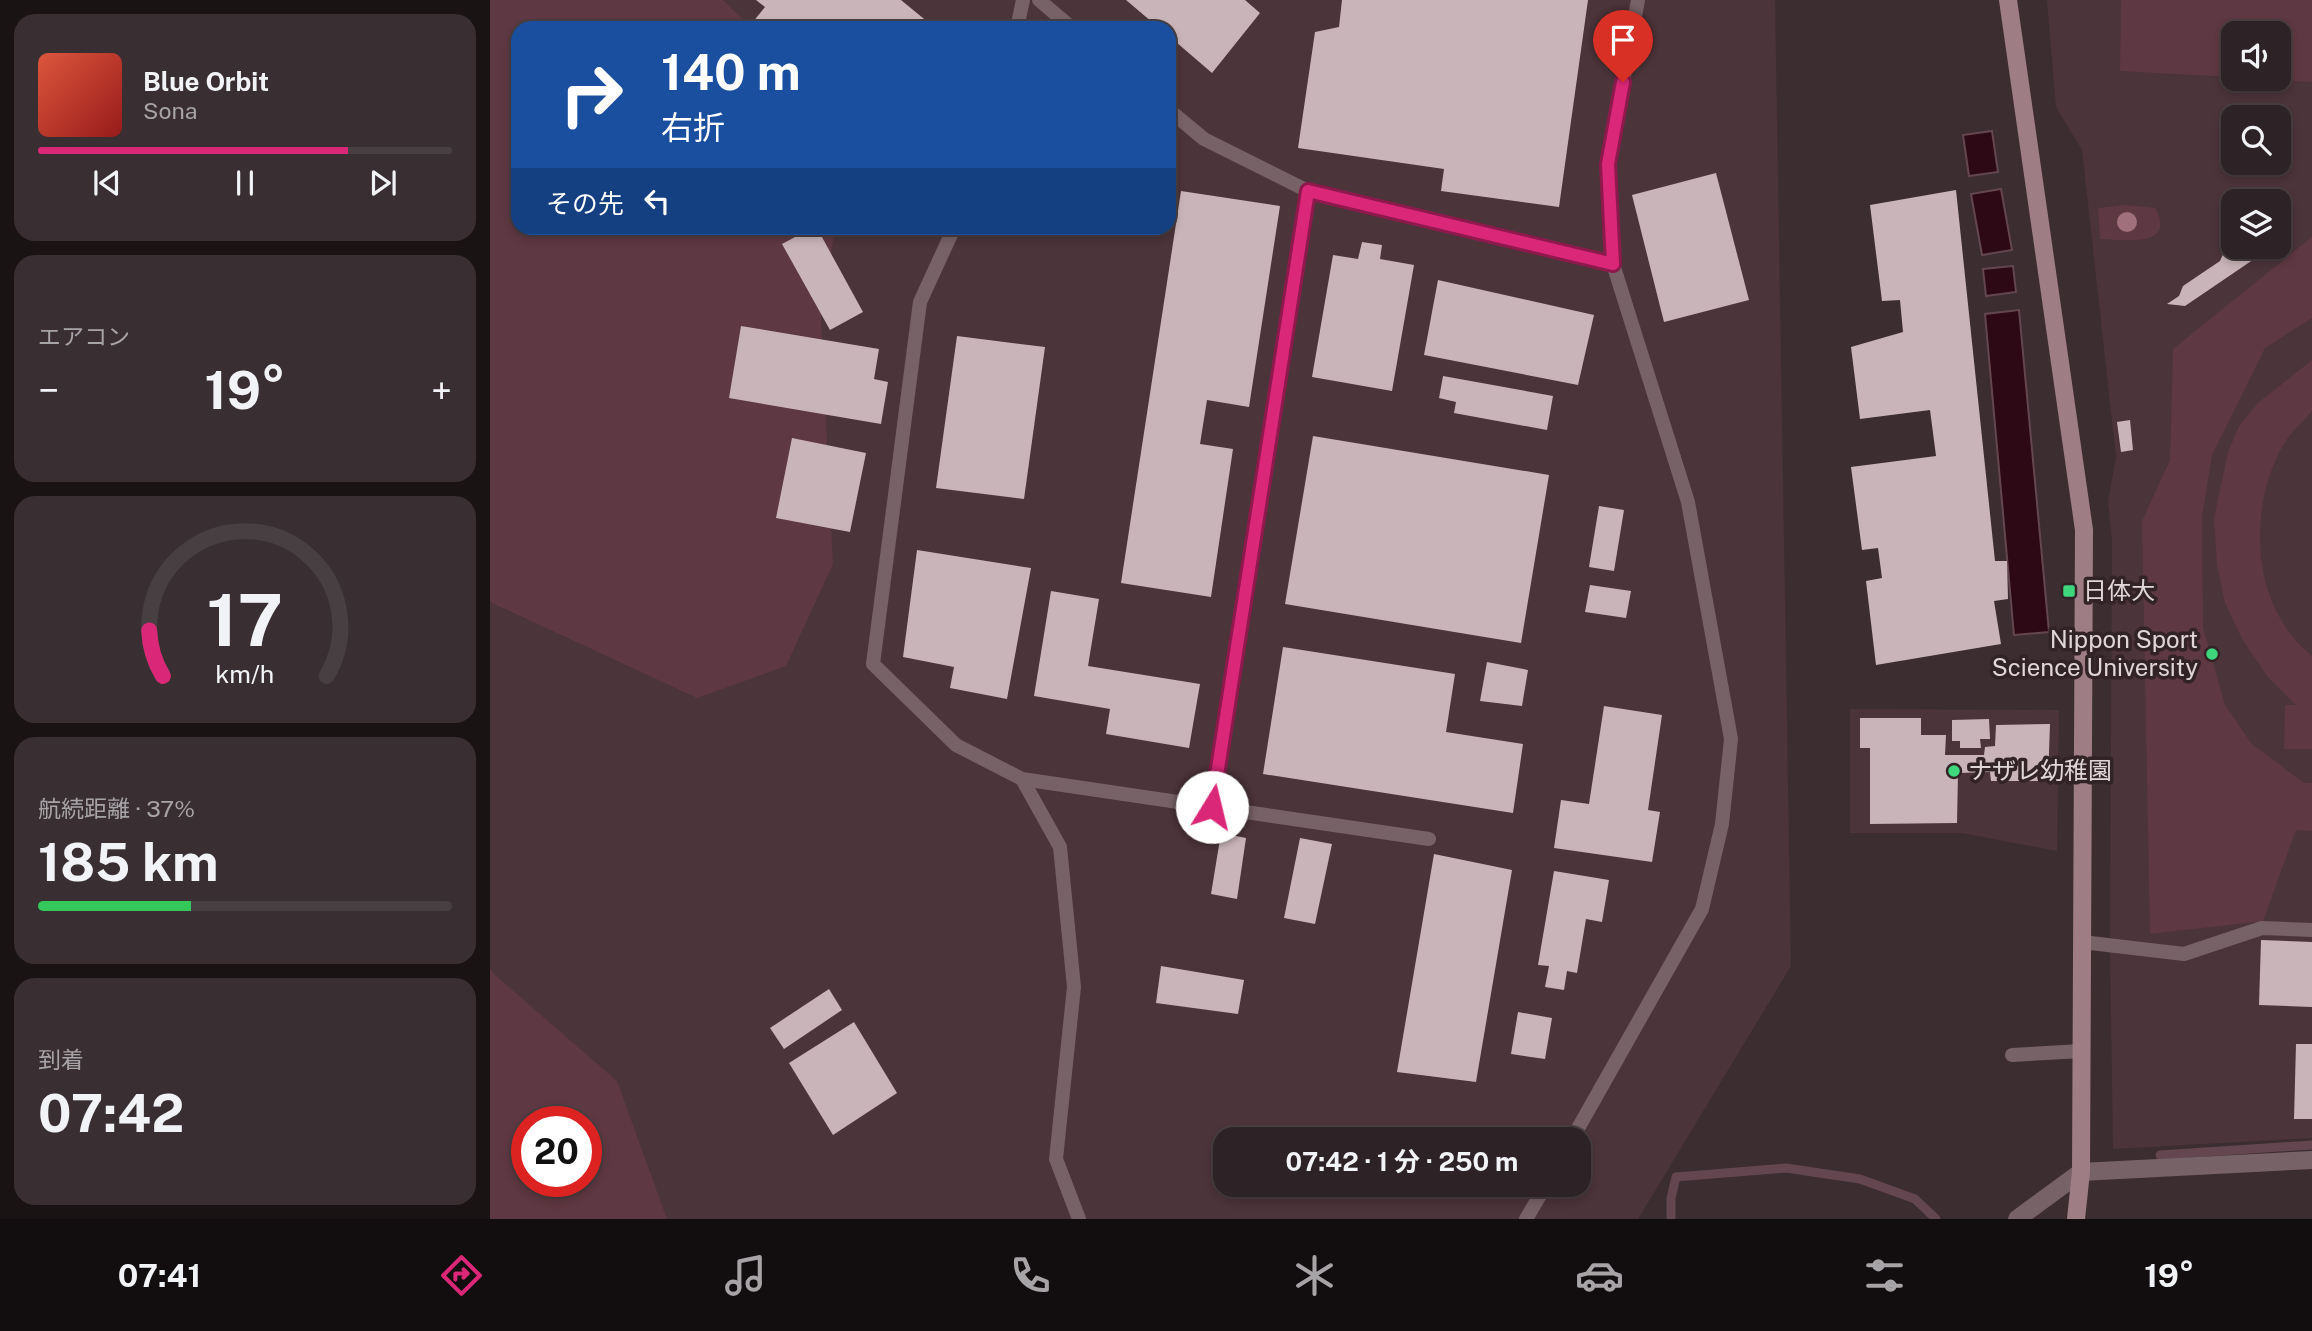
<!DOCTYPE html>
<html lang="ja">
<meta charset="utf-8">
<style>
body{margin:0;font-family:"Public Sans","Noto Sans JP",sans-serif;background:#392f32;color:#f1f3f6;height:100vh;display:flex;flex-direction:column;font-size:26px;white-space:nowrap}
*{box-sizing:border-box;margin:0}
p{font-size:23px;color:#a7a4a7}
.icon{flex:none;width:38px;height:38px;fill:none;stroke:currentColor;stroke-width:2;stroke-linecap:round;stroke-linejoin:round}
.map{position:relative;flex:1;overflow:hidden}
.side{display:flex;flex-direction:column;gap:14px;padding:14px;background:#191314;width:490px}
.side>*{flex:none}
.banner{position:absolute;left:21px;top:21px;width:665px;height:214px;border-radius:21px;box-shadow:0 4px 10px #0003,0 0 0 2px #483f42;background:#1a4fa0;color:#fff;overflow:hidden}
.tools{position:absolute;left:1731px;top:21px;display:grid;gap:14px}
.tools a{display:grid;place-items:center;width:70px;height:70px;border-radius:14px;background:#2d2225;box-shadow:0 4px 10px #0003,0 0 0 2px #483f42;font-size:35px}
.speed{position:absolute;left:21px;top:1106px;display:flex;gap:14px;font-size:35px;font-weight:700;text-align:center}
.speed>*{display:grid;place-content:center;width:91px;height:91px;border-radius:50%;background:#2d2225;box-shadow:0 4px 10px #0003,0 0 0 2px #483f42;line-height:1}
.speed .limit{border:10px solid #d22;background:#fff;color:#111}
.pin{position:absolute;display:grid;place-items:center;width:60px;height:60px;color:#fff;margin:-72px -30px;border-radius:50% 50% 50% 0;rotate:-45deg;box-shadow:0 0 7px #0007}
.pin .icon{rotate:45deg}
.me{position:absolute;width:77px;margin:-38px;rotate:9deg;stroke-linejoin:round;filter:drop-shadow(0 0 5px #0008)}
.turn{display:flex;align-items:center;gap:24px;height:147px;padding:0 35px;font-size:32px}
.turn .icon{width:91px;height:91px;stroke-width:2.5}
.turn b{display:block;font-size:49px;line-height:60px}
.then{display:flex;align-items:center;height:66px;padding:0 35px;background:#0003;gap:14px;font-size:26px}
.big{font-size:52px;font-weight:700;line-height:1.1}
.side .tile{flex:1;display:flex;flex-direction:column;justify-content:center;gap:10px;min-width:0;padding:0 24px;border-radius:21px;background:#392f32}
.side .dial{align-items:center;gap:0}
.dial svg{height:182px;overflow:visible;fill:none;stroke:#483f42;stroke-width:7;stroke-linecap:round;text-anchor:middle}
.dial text{fill:#f1f3f6;stroke:none}
.song{display:flex;align-items:center;gap:21px}
.cover{width:84px;height:84px;border-radius:10px;background:linear-gradient(135deg,hsl(10 70% 55%),hsl(0 70% 35%))}
.played{height:7px;border-radius:4px;background:linear-gradient(90deg,#db2777 75%,#483f42 75%)}
.keys{display:flex;justify-content:space-around;direction:ltr}
.heat{display:flex;justify-content:space-between;align-items:center;font-size:38px;direction:ltr}
.charge{height:10px;border-radius:5px;background:linear-gradient(90deg,#34c759 37%,#483f42 0)}
.trip{position:absolute;left:723px;top:1127px;width:378px;height:70px;border-radius:21px;background:#2d2225;box-shadow:0 4px 10px #0003,0 0 0 2px #483f42;font-weight:700;line-height:70px;text-align:center}
.menu{display:flex;height:112px;justify-content:space-around;align-items:center;background:#120e0f;color:#a7a4a7}
.menu .icon{width:49px;height:49px}
.menu .selected{color:#db2777}
.menu b{font-size:32px;color:#f1f3f6}
main{display:flex;flex:1;min-height:0}
.map>svg:first-child{display:block}
.built{fill:#4b343a;fill-rule:evenodd}
.green{fill:#5e3842;fill-rule:evenodd}
.water{fill:#2d0815;stroke:#634650;stroke-width:2}
.lines{fill:none;stroke-linecap:round;stroke-linejoin:round}
.stream{stroke:#634650;stroke-width:9}
.building{fill:#c9b5b9}
.lane{stroke:#776267;stroke-width:14}
.street{stroke:#776267;stroke-width:18}
.secondary{stroke:#9e7d85;stroke-width:18}
.tree{fill:#a0707c}
.route-casing{stroke:#8e194d;stroke-width:18}
.route{stroke:#db2777;stroke-width:12}
.poi-dot{fill:#3fd77d;stroke:#322327;stroke-width:2.5}
.labels{text-anchor:middle;stroke-width:7;stroke-linejoin:round;paint-order:stroke}
.poi-label{font-size:24px;fill:#e0d6d8;stroke:#322327;text-anchor:start}
</style>
<main>
<section class="side">
<div class="tile">
<div class="song"><i class="cover"></i><div><b>Blue Orbit</b><p>Sona</p></div></div>
<div class="played"></div>
<div class="keys"><svg class="icon" aria-label="previous" viewBox="0 0 24 24"><path d="M18 5L8 12l10 7zM5 5v14"/></svg><svg class="icon" aria-label="pause" viewBox="0 0 24 24"><path d="M8 5v14M16 5v14"/></svg><svg class="icon" aria-label="next" viewBox="0 0 24 24"><path d="M6 5l10 7-10 7zM19 5v14"/></svg></div>
</div>
<div class="tile"><p>エアコン</p>
<div class="heat"><a>−</a><b class="big">19°</b><a>+</a></div>
</div>
<div class="tile dial"><svg viewBox="0 0 100 80">
<path d="M14 69A42 42 0 1 1 86 69"/>
<path d="M14 69A42 42 0 0 1 8 49" stroke="#db2777"/>
<text x="50" y="56" font-size="32" font-weight="700">17</text>
<text x="50" y="72" font-size="11">km/h</text>
</svg></div>
<div class="tile"><p>航続距離 · 37%</p><b class="big">185 km</b><div class="charge"></div></div>
<div class="tile"><p>到着</p><b class="big">07:42</b></div>
</section>
<div class="map">
<svg width="1822" height="1219" viewBox="0 0 1822 1219">
<rect width="100%" height="100%" fill="#3c2d31"/>
<!-- built -->
<g class="built">
<path d="M0 0H1285L1301 966 1148 1219H77L96 1181V1122H37L0 1127ZM28 28H679V228H28ZM735 1139H1088V1185H735Z"/>
<path d="M1557 0H1822V1138L1623 1149 1620 945 1622 541 1618 501 1626 457 1592 150 1566 107ZM1743 33H1788V79H1743ZM1743 117H1788V163H1743ZM1743 201H1788V247H1743Z"/>
<path d="M1360 709 1569 710 1567 851 1472 833H1360Z"/>
</g>
<!-- green -->
<g class="green">
<path d="M0 0H233L262 28H28V228H345L331 320 343 564 296 666 207 698 0 602Z"/>
<path d="M1631 0H1822V82L1770 79H1788V33H1743V77L1630 71Z"/>
<path d="M1636 205 1665 208C1688 248 1633 240 1610 239L1608 208Z"/>
<path d="M1822 237V318L1775 348 1722 455 1712 517 1713 627 1735 705 1761 743 1814 783H1822V831L1806 830 1773 921 1660 934 1652 521 1680 460 1683 349Z"/>
<path d="M1822 360V411C1812 423 1798 435 1791 449 1757 514 1762 607 1822 656V749H1794L1795 705H1806L1777 676 1752 639 1735 603 1727 565 1724 518 1738 452 1749 426 1768 403Z"/>
<path d="M0 968 4 974 127 1081 177 1219H0ZM37 1122H96V1181H37Z"/>
</g>
<!-- water -->
<g class="water">
<path d="M1502 131 1508 172 1479 176 1473 135Z"/>
<path d="M1511 189 1522 250 1492 255 1481 194Z"/>
<path d="M1523 266 1526 292 1496 296 1493 269Z"/>
<path d="M1529 310 1559 632 1524 635 1495 314Z"/>
</g>
<g class="lines">
<!-- stream -->
<g class="stream">
<path d="M1670 1155 1822 1145"/>
<path d="M1181 1219V1198L1186 1177 1296 1168 1370 1179 1425 1199 1446 1219"/>
</g>
</g>
<!-- building -->
<g class="building">
<path d="M266 0H411L439 23 436 28H258L275 7Z"/>
<path d="M636 0H755L770 13 722 73 679 36V28H669Z"/>
<path d="M852 0H1098L1069 207 951 191 954 169 808 148 825 32 849 27Z"/>
<path d="M1226 173 1259 300 1174 322 1142 195Z"/>
<path d="M1466 190 1505 561H1517L1518 599 1504 601 1511 644 1386 665 1376 581 1392 578 1388 548 1372 550 1361 467 1446 456 1440 410 1370 419 1361 347 1413 332 1410 300 1392 301 1380 205Z"/>
<path d="M691 191 790 206 759 407 717 400 710 444 743 449 721 597 631 583Z"/>
<path d="M322 228H327L373 312 340 330 292 244Z"/>
<path d="M1743 239V247H1774L1776 251 1695 306 1677 304 1689 296 1693 286 1730 261 1738 243Z"/>
<path d="M872 242 892 245 890 259 924 265 902 391 822 377 843 255 868 259Z"/>
<path d="M948 280 1104 315 1088 385 934 355Z"/>
<path d="M251 326 389 349 384 379 398 382 391 424 239 398Z"/>
<path d="M467 336 555 347 534 499 446 488Z"/>
<path d="M953 376 1063 396 1057 430 964 413 966 402 949 398Z"/>
<path d="M1640 420 1643 450 1631 452 1627 422Z"/>
<path d="M823 436 1059 475 1031 643 795 604Z"/>
<path d="M302 438 376 453 360 532 286 518Z"/>
<path d="M1109 506 1134 510 1124 571 1099 567Z"/>
<path d="M427 550 541 568 517 699 460 688 464 667 413 657Z"/>
<path d="M1100 585 1141 591 1136 618 1095 612Z"/>
<path d="M561 591 609 599 598 666 710 684 699 748 616 734 620 709 544 696Z"/>
<path d="M793 647 965 674 956 732 1033 744 1023 813 773 774Z"/>
<path d="M997 662 1038 670 1032 706 990 701Z"/>
<path d="M1114 706 1172 715 1158 810 1170 812 1162 862 1064 848 1071 800 1099 804Z"/>
<path d="M1370 718H1431V735H1456L1455 755H1494L1495 747 1505 746 1506 725 1560 724 1558 781H1501L1500 772 1468 773 1467 823 1380 824V748H1370Z"/>
<path d="M1499 719 1500 739H1490L1491 748H1470V741H1462V720Z"/>
<path d="M731 833 756 838 747 899 721 894Z"/>
<path d="M810 838 842 844 825 924 794 918Z"/>
<path d="M944 854 1022 870 986 1082 907 1072Z"/>
<path d="M1064 871 1119 880 1112 922 1096 919 1087 973 1077 971 1074 990 1055 987 1059 966 1048 965Z"/>
<path d="M1771 940 1822 942V1007L1769 1005Z"/>
<path d="M671 966 754 980 748 1014 666 1003Z"/>
<path d="M339 989 352 1010 294 1049 280 1028Z"/>
<path d="M1028 1012 1062 1018 1055 1059 1021 1054Z"/>
<path d="M364 1022 407 1093 343 1135 299 1063Z"/>
<path d="M1806 1044H1822V1119H1804Z"/>
</g>
<g class="lines">
<!-- lane -->
<g class="lane">
<path d="M549 0 582 28"/>
<path d="M527 28 533 0"/>
<path d="M679 110 714 139 818 191 1123 264"/>
<path d="M464 228 430 302 383 664 466 745 532 779 570 847 584 987 566 1159 589 1219"/>
<path d="M532 779 939 839"/>
<path d="M722 807 818 191"/>
<path d="M1592 942 1694 954 1772 928 1822 930"/>
<path d="M1522 1055 1592 1051"/>
<path d="M1082 1139 1212 909 1232 824 1241 739 1198 502 1123 264 1118 164 1148 0"/>
<path d="M1036 1219 1056 1185"/>
</g>
<!-- street -->
<path class="street" d="M1527 1219 1591 1172 1822 1160"/>
<!-- secondary -->
<path class="secondary" d="M1518 0 1594 530 1591 1172 1586 1219"/>
</g>
<!-- trees -->
<circle class="tree" cx="1637" cy="222" r="10"/>
<g class="lines">
<defs>
<path id="route" d="M722 807 818 191 1123 264 1118 164 1133 82"/>
</defs>
<!-- route casing -->
<use href="#route" class="route-casing"/>
<!-- route -->
<use href="#route" class="route"/>
</g>
<!-- markers -->
<g class="poi-dot">
<rect x="1572" y="584" width="14" height="14" rx="3.5"/>
<circle cx="1722" cy="654" r="7"/>
<circle cx="1464" cy="771" r="7"/>
</g>
<g class="labels">
<!-- poi labels -->
<g class="poi-label">
<text x="1593" y="599">日体大</text>
<text x="1708" y="648" text-anchor="end">Nippon Sport<tspan x="1708" dy="28">Science University</tspan></text>
<text x="1478" y="779">ナザレ幼稚園</text>
</g>
</g>
</svg>
<div class="tools">
<a><svg class="icon" aria-label="sound" viewBox="0 0 24 24"><path d="M4 9h4l5-4v14l-5-4H4zM17 9q2 3 0 6"/></svg></a>
<a><svg class="icon" aria-label="search" viewBox="0 0 24 24"><circle cx="10" cy="10" r="6"/><path d="M15 15l6 6"/></svg></a>
<a><svg class="icon" aria-label="layers" viewBox="0 0 24 24"><path d="M12 4l9 5-9 5-9-5zM3 14l9 5 9-5"/></svg></a>
</div>
<div class="speed"><div class="limit">20</div></div>
<div class="pin" style="left:1133px;top:82px;background:#d93025"><svg class="icon" aria-label="arrive" viewBox="0 0 24 24"><path d="M6 21V4h12l-3 4 3 4H6"/></svg></div>
<svg class="me" style="left:722px;top:807px" viewBox="-20 -20 40 40"><circle r="19" fill="#fff"/><path d="M0-13L10 11 0 6-10 11z" fill="#db2777"/></svg>
<div class="trip">07:42 · 1 分 · 250 m</div>
<div class="banner">
<div class="turn"><svg class="icon" aria-label="right" viewBox="0 0 24 24"><path d="M7 20v-9h11M14 6l5 5-5 5"/></svg><div><b>140 m</b>右折</div></div>
<div class="then">その先<svg class="icon" aria-label="left" viewBox="0 0 24 24"><path d="M17 20v-9H6M10 6l-5 5 5 5"/></svg></div>
</div>
</div>
</main>
<nav class="menu">
<b>07:41</b>
<svg class="icon selected" aria-label="directions" viewBox="0 0 24 24"><path d="M12 3l9 9-9 9-9-9zM9 14v-3h6M13 9l2 2-2 2"/></svg>
<svg class="icon" aria-label="music" viewBox="0 0 24 24"><path d="M9 18V5l10-2v13"/><circle cx="6" cy="18" r="3"/><circle cx="16" cy="16" r="3"/></svg>
<svg class="icon" aria-label="phone" viewBox="0 0 24 24"><path d="M5 4h4l2 5-3 2q2 4 5 5l2-3 5 2v4C11 20 4 13 5 4z"/></svg>
<svg class="icon" aria-label="climate" viewBox="0 0 24 24"><path d="M12 3v18M4 7l16 10M4 17L20 7"/></svg>
<svg class="icon" aria-label="car" viewBox="0 0 24 24"><path d="M5 17H2v-5l4-1 3-4h7l3 4 3 1v5h-3M9 17h6M6 11h13"/><circle cx="7" cy="17" r="2"/><circle cx="17" cy="17" r="2"/></svg>
<svg class="icon" aria-label="filters" viewBox="0 0 24 24"><path d="M4 7h16M4 17h16"/><circle cx="9" cy="7" r="2"/><circle cx="15" cy="17" r="2"/></svg>
<b>19°</b>
</nav>
